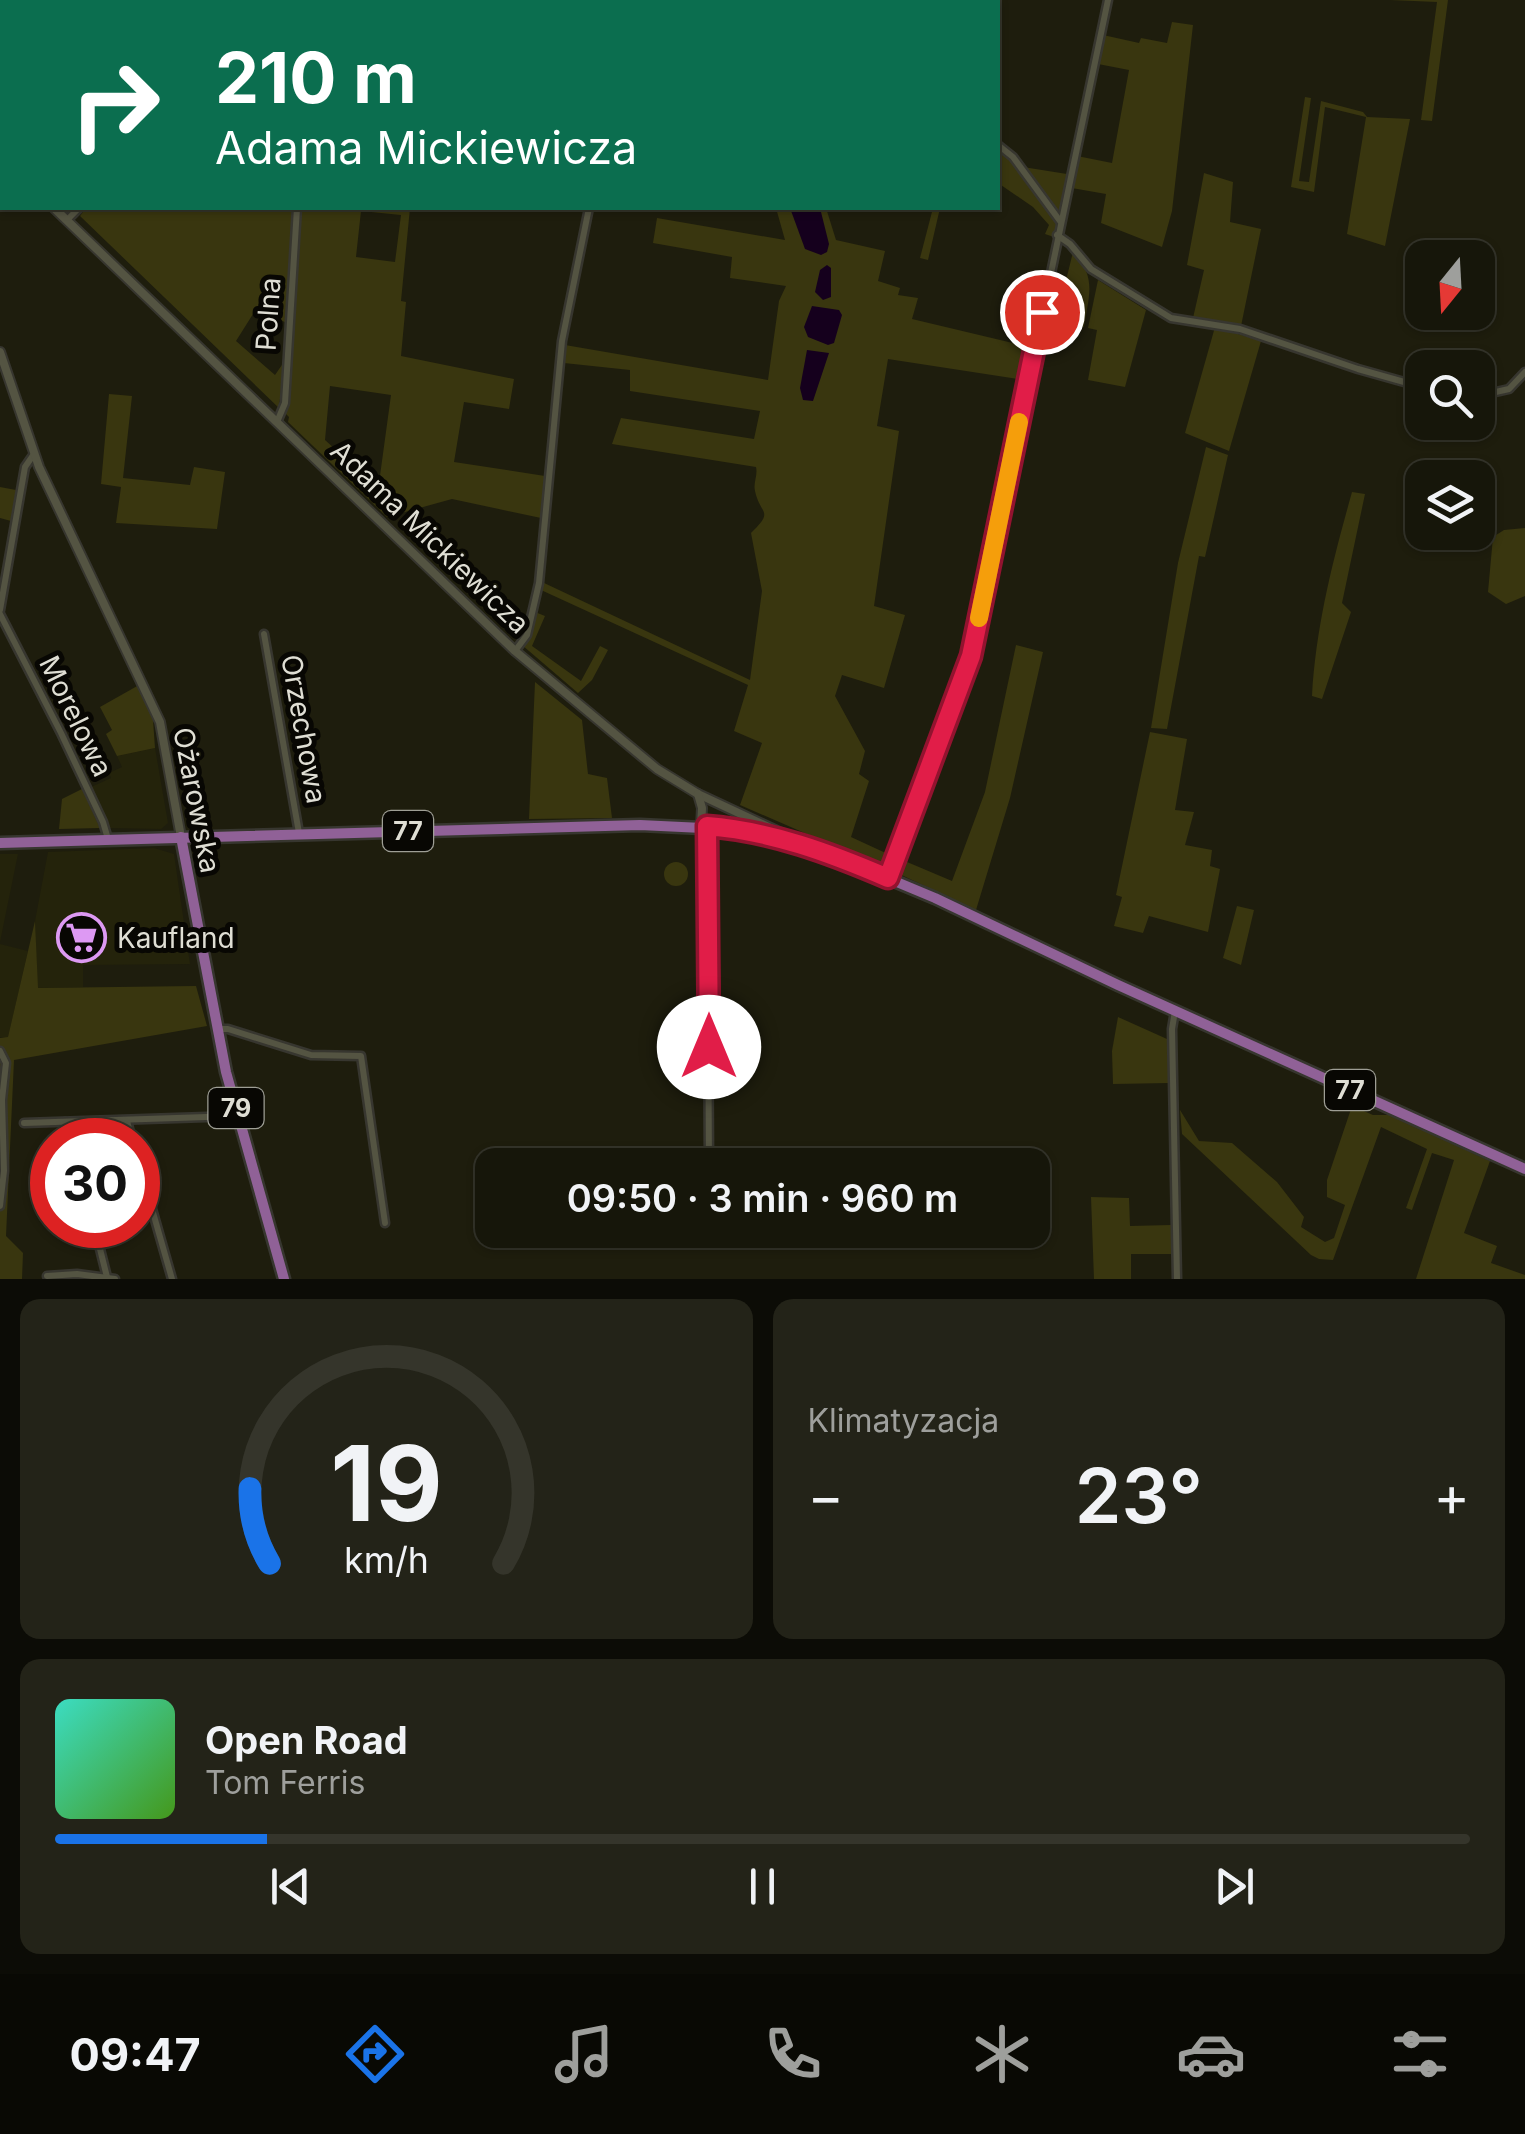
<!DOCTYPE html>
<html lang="pl">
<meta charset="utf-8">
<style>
body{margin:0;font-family:Inter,sans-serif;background:#232318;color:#f1f3f6;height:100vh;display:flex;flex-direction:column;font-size:38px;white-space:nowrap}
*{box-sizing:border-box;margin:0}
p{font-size:32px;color:#9e9f9c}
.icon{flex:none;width:55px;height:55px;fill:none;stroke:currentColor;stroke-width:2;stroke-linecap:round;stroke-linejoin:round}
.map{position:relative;height:1279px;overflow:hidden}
.sheet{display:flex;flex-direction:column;gap:20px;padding:20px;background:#0c0c06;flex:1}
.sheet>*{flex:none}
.guide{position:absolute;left:0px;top:0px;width:1000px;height:210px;box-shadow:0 2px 8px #0004,0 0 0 2px #35352b;background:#0b6e4f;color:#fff;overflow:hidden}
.needle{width:65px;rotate:198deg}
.controls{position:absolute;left:1405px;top:240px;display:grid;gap:20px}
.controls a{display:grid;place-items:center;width:90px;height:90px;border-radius:20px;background:#16160a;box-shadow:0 2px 8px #0004,0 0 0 2px #35352b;font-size:50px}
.speed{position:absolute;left:30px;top:1118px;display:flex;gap:20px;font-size:50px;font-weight:700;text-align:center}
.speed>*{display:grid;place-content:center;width:130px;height:130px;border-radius:50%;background:#16160a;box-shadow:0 2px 8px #0004,0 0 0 2px #35352b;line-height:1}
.speed .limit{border:15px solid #d22;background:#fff;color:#111}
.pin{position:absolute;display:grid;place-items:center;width:85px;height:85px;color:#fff;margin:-42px;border:5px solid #fff;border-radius:50%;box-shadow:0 2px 10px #0007}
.me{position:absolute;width:110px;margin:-55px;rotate:0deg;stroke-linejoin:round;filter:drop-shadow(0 0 8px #0008)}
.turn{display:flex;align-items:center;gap:35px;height:210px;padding:0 50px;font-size:45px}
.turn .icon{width:130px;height:130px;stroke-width:2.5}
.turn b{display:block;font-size:70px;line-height:85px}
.big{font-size:75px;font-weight:600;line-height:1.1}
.sheet .card{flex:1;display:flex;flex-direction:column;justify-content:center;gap:15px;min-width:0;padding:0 35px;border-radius:20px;background:#232318}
.sheet .dial{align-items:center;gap:0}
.dial svg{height:260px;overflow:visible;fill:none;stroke:#35352b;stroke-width:7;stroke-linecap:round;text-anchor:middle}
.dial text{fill:#f1f3f6;stroke:none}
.song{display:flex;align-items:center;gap:30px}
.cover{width:120px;height:120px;border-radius:15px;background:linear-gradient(135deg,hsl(170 70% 55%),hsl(100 70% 35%))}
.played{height:10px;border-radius:5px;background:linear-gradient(90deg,#1a73e8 15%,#35352b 15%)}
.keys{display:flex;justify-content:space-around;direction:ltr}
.heat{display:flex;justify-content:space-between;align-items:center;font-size:55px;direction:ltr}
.sheet .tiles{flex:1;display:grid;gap:20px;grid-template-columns:1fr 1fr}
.card:last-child{grid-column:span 2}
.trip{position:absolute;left:475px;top:1148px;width:575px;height:100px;border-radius:20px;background:#16160a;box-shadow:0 2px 8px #0004,0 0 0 2px #35352b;font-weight:600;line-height:100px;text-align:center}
.tabs{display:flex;height:160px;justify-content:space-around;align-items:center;background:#090904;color:#9e9f9c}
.tabs .icon{width:70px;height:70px}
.tabs .current{color:#1a73e8}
.tabs b{font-size:45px;color:#f1f3f6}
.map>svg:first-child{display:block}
.built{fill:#24230b}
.green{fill:#39360f;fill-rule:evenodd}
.water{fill:#15001d}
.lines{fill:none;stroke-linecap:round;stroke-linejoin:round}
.minor-casing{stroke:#37362f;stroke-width:11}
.tertiary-casing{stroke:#37362f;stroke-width:12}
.primary-casing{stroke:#37362f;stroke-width:15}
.minor{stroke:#545442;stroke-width:6}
.tertiary{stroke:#545442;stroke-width:8}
.primary{stroke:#906197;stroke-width:10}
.route-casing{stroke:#92132f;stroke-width:25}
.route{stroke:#e11d48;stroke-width:18}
.slow{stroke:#f59e0b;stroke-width:18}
.labels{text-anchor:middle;stroke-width:10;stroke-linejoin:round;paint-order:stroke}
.shield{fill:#080703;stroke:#9e9e95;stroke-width:2.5}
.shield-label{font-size:25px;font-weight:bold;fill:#dfded4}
.street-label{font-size:28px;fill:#dfded4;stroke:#080703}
.poi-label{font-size:28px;fill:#dfded4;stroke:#080703;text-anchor:start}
</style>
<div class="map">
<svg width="1525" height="1279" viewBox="0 0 1525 1279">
<rect width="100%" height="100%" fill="#1e1d0d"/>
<!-- built -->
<g class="built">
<path d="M155 748 168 823 161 829 108 828 89 788 111 778 109 773 122 767 117 756Z"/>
<path d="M154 848 174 854 190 964 83 965V987L37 988 35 921 48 852Z"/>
<path d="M0 854H18L0 942Z"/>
<path d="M0 944 28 951 8 1038 0 1037Z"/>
</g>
<!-- green -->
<g class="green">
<path d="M806 0H969L805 2Z"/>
<path d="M1390 0H1448L1432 121 1421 120 1437 2Z"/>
<path d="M1172 22 1193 25 1172 211 1162 247 1101 223 1106 194 1066 187 1059 215 1023 167 1067 174 1072 155 1112 163 1129 70 1098 64 1103 35 1139 43 1141 38 1167 43Z"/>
<path d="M1305 97 1311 98 1299 181 1309 182 1321 101 1363 112 1367 117 1410 119 1385 246 1347 234 1366 117 1325 107 1314 192 1291 187Z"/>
<path d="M998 147 1011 158 1058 222 1054 237 1045 234 1049 225 1033 207 998 183Z"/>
<path d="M1204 173 1233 182 1230 222 1261 229 1241 326 1193 318 1204 270 1187 265Z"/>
<path d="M86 208H293L286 323 258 306 236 341 275 375 284 362 279 408 80 216Z"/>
<path d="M301 208H410L401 301 406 302 401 356 514 379 509 409 464 402 454 462 545 476 541 518 452 499 387 517 288 422 289 417 285 413ZM361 211 401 215 395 262 356 257ZM330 386 391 395 379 483 367 478 325 440Z"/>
<path d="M776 208H826L836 240 885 251 878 281 900 288 898 295 918 298 912 319 1025 346 1018 379 888 359 877 426 899 431 874 606 905 615 884 688 842 675 835 696 865 751 859 774 869 781 851 837 890 855 885 868 740 805 762 743 734 731 748 685 541 590 542 582 750 680 762 591 751 533C775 510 760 515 755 491 753 483 758 475 756 467L612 444 621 418 754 439 760 411 630 391V370L564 363 565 345 768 380 779 301 786 286 730 278 732 257 653 243 657 218 785 240Z"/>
<path d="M933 208H940L928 260 920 258Z"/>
<path d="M1073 252C1097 278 1089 294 1084 327L1056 321Z"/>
<path d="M1098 280 1146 310 1125 387 1088 380 1097 330 1088 328Z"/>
<path d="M1215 327 1261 341 1229 451 1185 433Z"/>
<path d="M109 394 132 396 123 478 190 485 194 467 225 472 217 529 116 523 121 487 101 484Z"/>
<path d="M1206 447 1228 455 1205 557 1199 556 1167 729 1151 728 1178 563Z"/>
<path d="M0 487 16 490 11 521 0 518Z"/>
<path d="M1352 492 1365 494 1342 603 1351 612 1322 699 1312 696C1316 625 1333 560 1352 492Z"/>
<path d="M1525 528V596L1506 604 1488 592 1493 537 1504 530Z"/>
<path d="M535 612 545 616 532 646 581 681 600 646 608 650 592 680 578 693 522 645 530 636Z"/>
<path d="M1016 645 1043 652 1010 798 976 910 895 872 900 859 952 881 985 792Z"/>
<path d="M535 682 582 720 588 774 607 778 612 818 529 819Z"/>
<path d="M139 685 153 720 155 748 117 756 106 734 112 730 100 707Z"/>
<path d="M1150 732 1187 739 1175 810 1194 812 1185 845 1212 850 1210 866 1220 869 1208 932 1149 916 1143 933 1114 926 1122 897 1116 895Z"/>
<path d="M82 789 100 828 59 829 62 799Z"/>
<circle cx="676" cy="874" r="12"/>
<path d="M1237 906 1254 910 1241 965 1223 958Z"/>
<path d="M35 921 38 988 196 986 207 1026 14 1060 6 1236 23 1253 22 1279H0V1038L8 1037Z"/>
<path d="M1118 1017 1167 1039 1169 1083 1113 1084 1112 1051Z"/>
<path d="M1352 1106 1373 1115H1390L1490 1161 1464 1233 1497 1246 1491 1263 1525 1275V1279H1416L1454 1160 1432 1153 1412 1210 1406 1208 1427 1149 1381 1127 1333 1260 1319 1259 1311 1255 1182 1134 1180 1110 1199 1141 1232 1143 1277 1182 1304 1217 1301 1227 1325 1242 1334 1238 1345 1205 1327 1197V1180Z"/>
<path d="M1091 1197 1129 1198 1130 1226 1171 1225V1254H1131V1279H1094Z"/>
</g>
<!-- water -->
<g class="water">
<path d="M790 208H820L829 244 827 252 821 255 805 249Z"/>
<path d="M827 265 831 268V297L823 300 815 292 820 270Z"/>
<path d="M812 306 839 310 842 315 834 343 828 345 808 337 804 327Z"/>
<path d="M807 350 829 353 813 401 803 400 800 388Z"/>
</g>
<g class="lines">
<defs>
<g id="minor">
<path d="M120 2V0"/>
<path d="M314 2V0"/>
<path d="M631 2 632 0"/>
<path d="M973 2V0"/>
<path d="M0 56H2"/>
<path d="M998 145 1013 157 1060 221"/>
<path d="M67 220 79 208"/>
<path d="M1057 235 1070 244 1091 269 1171 318 1240 329 1358 369 1422 387"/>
<path d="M1478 396 1509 389 1525 372"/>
<path d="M277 422 285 403 297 208"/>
<path d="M0 610 25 467 34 454"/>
<path d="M0 614 61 733 103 822 108 839"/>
<path d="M264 634 299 833"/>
<path d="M515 651 527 635 539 583 562 341 589 208"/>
<path d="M707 826 709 1165"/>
<path d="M888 878 971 656 1108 0"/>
<path d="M1175 1011 1172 1029 1177 1279"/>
<path d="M218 1029H228L311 1055 361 1056 385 1223"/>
<path d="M0 1051 6 1063 2 1100 4 1171 0 1206"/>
<path d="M127 1121 132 1140"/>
<path d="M65 1122 69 1140"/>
<path d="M24 1123 237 1116"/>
<path d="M138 1160 172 1279"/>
<path d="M94 1225 107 1277"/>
<path d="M47 1276 77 1274 115 1279"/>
</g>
<g id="tertiary">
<path d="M0 156 2 158"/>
<path d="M54 208 515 651 657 769 698 794 805 844"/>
<path d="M0 352 39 467 160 722 181 837"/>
<path d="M698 794 702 808 701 826"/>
</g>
<g id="primary">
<path d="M181 837 226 1072 284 1279"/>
<path d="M0 843 640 825 744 830 844 860 935 898 1118 985 1525 1169"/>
</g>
</defs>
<!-- minor casing -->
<use href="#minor" class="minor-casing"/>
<!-- tertiary casing -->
<use href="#tertiary" class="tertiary-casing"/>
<!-- primary casing -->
<use href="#primary" class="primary-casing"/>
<!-- minor -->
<use href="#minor" class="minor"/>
<!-- tertiary -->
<use href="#tertiary" class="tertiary"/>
<!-- primary -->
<use href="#primary" class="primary"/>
</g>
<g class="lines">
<defs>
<path id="route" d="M709 1047 707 826C771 831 830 853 888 878L971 656 1042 312"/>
</defs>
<!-- route casing -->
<use href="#route" class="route-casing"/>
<!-- route -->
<use href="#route" class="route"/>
<!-- slow -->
<path class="slow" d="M979 618 1019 422"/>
</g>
<!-- icons -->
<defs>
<symbol id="supermarket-ring" viewBox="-11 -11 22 22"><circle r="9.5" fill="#080703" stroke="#dd99f3" stroke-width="1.5"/><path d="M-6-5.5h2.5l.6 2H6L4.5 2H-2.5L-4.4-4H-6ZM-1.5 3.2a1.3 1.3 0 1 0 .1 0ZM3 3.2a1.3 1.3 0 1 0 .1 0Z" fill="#dd99f3"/></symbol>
</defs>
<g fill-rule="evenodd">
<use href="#supermarket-ring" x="54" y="910" width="55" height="55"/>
</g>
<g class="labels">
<!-- shield labels -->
<g class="shield">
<rect x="383" y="811" width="50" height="40" rx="8"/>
<rect x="1325" y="1070" width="50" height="40" rx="8"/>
<rect x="208.5" y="1088" width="55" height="40" rx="8"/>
</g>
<g class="shield-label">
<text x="408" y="840">77</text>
<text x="1350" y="1099">77</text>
<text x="236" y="1117">79</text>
</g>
<!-- street labels -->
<g class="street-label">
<text transform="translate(268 314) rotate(-86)" y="10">Polna</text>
<text transform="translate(430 537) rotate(44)" y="10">Adama Mickiewicza</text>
<text transform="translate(76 716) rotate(64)" y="10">Morelowa</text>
<text transform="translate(304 729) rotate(80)" y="10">Orzechowa</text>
<text transform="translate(197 800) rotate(79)" y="10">Ożarowska</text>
</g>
<!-- poi labels -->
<g class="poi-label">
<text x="117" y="948">Kaufland</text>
</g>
</g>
</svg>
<div class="controls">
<a><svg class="needle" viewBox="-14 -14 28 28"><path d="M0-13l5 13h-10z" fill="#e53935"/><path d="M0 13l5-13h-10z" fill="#9e9f9c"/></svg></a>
<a><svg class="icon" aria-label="search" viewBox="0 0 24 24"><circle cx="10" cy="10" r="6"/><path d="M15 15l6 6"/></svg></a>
<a><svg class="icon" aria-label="layers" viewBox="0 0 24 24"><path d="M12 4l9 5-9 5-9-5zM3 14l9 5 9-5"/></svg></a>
</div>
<div class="speed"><div class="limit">30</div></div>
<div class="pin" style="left:1042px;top:312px;background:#d93025"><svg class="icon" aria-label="arrive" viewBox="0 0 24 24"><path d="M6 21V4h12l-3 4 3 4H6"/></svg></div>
<svg class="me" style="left:709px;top:1047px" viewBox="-20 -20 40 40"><circle r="19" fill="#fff"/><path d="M0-13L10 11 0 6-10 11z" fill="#e11d48"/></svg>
<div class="trip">09:50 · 3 min · 960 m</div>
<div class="guide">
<div class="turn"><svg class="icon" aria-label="right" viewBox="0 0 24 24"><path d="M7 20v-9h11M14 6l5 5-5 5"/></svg><div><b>210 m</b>Adama Mickiewicza</div></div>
</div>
</div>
<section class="sheet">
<div class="tiles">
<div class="card dial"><svg viewBox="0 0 100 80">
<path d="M14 69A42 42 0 1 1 86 69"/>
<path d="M14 69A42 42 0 0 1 8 46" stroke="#1a73e8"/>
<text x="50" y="56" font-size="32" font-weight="700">19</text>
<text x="50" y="72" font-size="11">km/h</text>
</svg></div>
<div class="card"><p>Klimatyzacja</p>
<div class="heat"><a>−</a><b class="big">23°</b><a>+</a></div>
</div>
<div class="card">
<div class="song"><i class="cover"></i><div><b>Open Road</b><p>Tom Ferris</p></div></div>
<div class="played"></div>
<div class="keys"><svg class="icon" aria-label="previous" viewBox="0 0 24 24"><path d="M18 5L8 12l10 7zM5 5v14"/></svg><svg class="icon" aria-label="pause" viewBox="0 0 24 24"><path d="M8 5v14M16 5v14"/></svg><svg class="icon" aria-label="next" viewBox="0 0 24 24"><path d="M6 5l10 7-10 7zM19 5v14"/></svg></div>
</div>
</div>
</section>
<nav class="tabs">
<b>09:47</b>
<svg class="icon current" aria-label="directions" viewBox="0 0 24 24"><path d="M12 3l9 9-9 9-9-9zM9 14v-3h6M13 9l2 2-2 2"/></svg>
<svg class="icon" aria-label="music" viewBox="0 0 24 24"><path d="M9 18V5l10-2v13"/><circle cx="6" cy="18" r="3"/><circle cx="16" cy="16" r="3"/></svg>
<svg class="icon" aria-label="phone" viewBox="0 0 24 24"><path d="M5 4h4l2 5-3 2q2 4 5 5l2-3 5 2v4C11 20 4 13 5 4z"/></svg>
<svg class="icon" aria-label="climate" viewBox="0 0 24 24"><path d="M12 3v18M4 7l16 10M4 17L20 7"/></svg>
<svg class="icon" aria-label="car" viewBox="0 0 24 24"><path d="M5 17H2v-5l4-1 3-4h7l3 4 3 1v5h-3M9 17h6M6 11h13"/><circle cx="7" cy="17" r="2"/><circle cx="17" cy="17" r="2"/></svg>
<svg class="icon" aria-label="filters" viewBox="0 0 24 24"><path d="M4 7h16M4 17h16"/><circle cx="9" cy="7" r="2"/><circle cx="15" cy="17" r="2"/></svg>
</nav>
